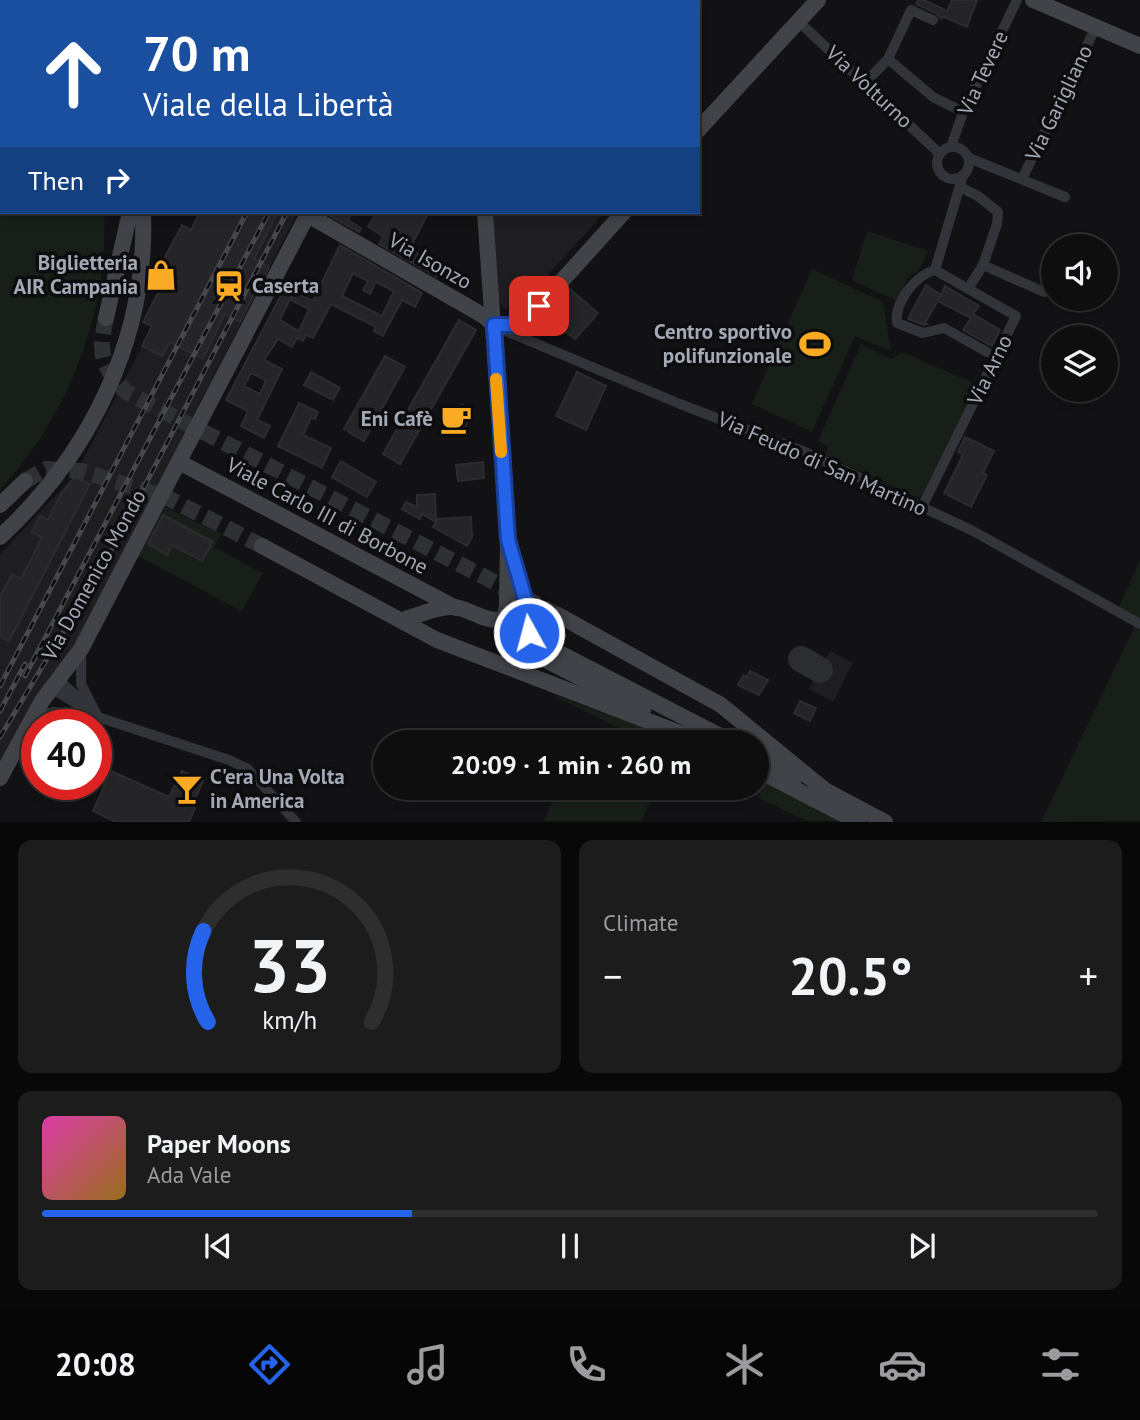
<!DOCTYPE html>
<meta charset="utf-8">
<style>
body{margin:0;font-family:"PT Sans",sans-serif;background:#1c1c1d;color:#f1f3f6;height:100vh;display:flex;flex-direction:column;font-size:26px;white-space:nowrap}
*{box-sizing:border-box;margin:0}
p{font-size:23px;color:#9b9c9e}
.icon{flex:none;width:38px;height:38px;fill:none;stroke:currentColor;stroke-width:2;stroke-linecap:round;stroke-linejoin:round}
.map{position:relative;height:822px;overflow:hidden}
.drawer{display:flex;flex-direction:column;gap:18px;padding:18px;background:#080808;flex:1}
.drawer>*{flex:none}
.guide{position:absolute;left:0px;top:0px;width:700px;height:214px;box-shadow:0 4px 10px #0003,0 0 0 2px #2e2e2f;background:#1a4fa0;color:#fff;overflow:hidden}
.fabs{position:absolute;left:1041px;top:234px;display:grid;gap:14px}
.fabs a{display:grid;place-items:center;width:77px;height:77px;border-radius:50%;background:#0e0e0f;box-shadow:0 4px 10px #0003,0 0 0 2px #2e2e2f;font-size:35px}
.speed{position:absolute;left:21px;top:709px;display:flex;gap:14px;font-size:35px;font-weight:700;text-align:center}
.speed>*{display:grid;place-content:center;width:91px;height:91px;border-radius:50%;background:#0e0e0f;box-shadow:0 4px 10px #0003,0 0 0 2px #2e2e2f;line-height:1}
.speed .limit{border:10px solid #d22;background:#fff;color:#111}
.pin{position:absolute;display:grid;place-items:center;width:60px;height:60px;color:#fff;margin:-30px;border-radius:14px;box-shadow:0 4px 10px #0006}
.me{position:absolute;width:77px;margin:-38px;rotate:353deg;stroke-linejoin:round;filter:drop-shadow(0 0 5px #0008)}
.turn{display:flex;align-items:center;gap:24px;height:147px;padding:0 28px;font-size:32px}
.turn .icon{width:91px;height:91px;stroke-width:2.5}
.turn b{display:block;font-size:49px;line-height:60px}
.then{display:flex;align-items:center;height:66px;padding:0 28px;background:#0003;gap:14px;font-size:26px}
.big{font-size:52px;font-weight:700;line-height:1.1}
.drawer .card{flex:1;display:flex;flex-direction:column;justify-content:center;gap:10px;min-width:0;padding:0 24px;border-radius:14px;background:#1c1c1d}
.drawer .dial{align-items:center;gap:0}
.dial svg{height:182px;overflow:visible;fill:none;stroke:#2e2e2f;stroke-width:7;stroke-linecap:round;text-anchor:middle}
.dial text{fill:#f1f3f6;stroke:none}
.song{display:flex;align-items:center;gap:21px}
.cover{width:84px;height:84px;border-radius:10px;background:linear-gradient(135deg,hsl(320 70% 55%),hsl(40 70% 35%))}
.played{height:7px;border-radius:4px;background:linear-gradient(90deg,#2563eb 35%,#2e2e2f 35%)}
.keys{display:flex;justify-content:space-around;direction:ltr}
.heat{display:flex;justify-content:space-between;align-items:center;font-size:38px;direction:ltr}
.drawer .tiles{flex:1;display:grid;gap:18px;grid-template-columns:1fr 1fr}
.card:last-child{grid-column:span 2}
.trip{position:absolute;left:373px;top:730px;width:396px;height:70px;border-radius:35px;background:#0e0e0f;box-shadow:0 4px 10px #0003,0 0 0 2px #2e2e2f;font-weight:700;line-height:70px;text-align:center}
.tabs{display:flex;height:112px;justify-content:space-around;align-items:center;background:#060606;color:#9b9c9e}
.tabs .icon{width:49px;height:49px}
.tabs .active{color:#2563eb}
.tabs b{font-size:32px;color:#f1f3f6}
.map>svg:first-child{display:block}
.built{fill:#1e1e21}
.green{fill:#181f19}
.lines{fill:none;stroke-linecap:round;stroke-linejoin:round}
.taxiway{stroke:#2c2d31;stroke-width:26}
.building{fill:#252528;stroke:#2c2c30;stroke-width:2;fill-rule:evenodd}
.secondary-tunnel{stroke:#2f3034;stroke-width:16;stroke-dasharray:16 8;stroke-linecap:butt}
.street{stroke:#333439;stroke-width:10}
.secondary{stroke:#414349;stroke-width:16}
.rail-casing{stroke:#46484e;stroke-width:5}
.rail{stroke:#0d0d0f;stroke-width:2.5;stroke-dasharray:8;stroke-linecap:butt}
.route-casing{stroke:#184099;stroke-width:18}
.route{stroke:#2563eb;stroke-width:12}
.slow{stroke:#f59e0b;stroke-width:12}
.labels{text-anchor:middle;stroke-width:7;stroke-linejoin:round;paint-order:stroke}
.street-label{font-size:21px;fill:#a3a9b5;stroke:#0d0d0f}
.poi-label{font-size:21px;font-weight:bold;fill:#a3a9b5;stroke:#0d0d0f;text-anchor:end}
</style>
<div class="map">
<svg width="1140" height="822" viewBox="0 0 1140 822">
<rect width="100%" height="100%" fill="#121214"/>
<!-- built -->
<g class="built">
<path d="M200 212H298L74 648 0 766V554L75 475 152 327 143 322 164 281 155 276 182 225 191 229Z"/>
<path d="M492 212H605L520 306 504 309 499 301Z"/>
<path d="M830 651 853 663 833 702 809 689Z"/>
</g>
<!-- green -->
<g class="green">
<path d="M0 64 2 212H104C109 311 68 418 0 489Z"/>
<path d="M867 231 928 251 920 269 908 277 897 301 852 280Z"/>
<path d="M812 269 883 302 891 351 855 336 812 432 752 404Z"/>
<path d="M861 344 892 359 902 352 976 384 922 495 916 497 825 455 828 446 818 441Z"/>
<path d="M165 507 221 534 214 547 263 573 242 611 138 556Z"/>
<path d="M1140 560V619L1119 607Z"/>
<path d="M1135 626 1140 629V821L1041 822Z"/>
<path d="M550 694 685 742H647Z"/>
<path d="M756 775 846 821H807L738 788H756Z"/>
<path d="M559 788H656L641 821H544Z"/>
</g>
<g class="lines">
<!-- taxiway -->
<path class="taxiway" d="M801 659 820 670"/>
</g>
<!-- building -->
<g class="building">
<path d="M918 0H924L947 11 952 0H977L967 27 944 17 941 19 936 13 916 4Z"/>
<path d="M200 212H267L276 216 254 259 269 267 240 322 225 314 203 359 170 342 162 356 142 346 152 326 143 322 164 281 155 276 182 225 191 230Z"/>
<path d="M323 212H352L348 220 361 228 359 232Z"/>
<path d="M377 212H429L410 248 442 269 437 277 379 244 383 236 368 227Z"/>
<path d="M340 245 422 293 415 307 402 300 383 336 374 331 376 327 331 304 313 338 306 335 303 341 297 338 292 347 278 339 264 360 282 369 257 420 270 426 264 438 241 426 248 411 226 400 280 297 285 291 292 295 280 320 299 331 309 309 291 300 295 292 313 301ZM353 273 368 281 363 290 370 294 376 282 394 291 382 316 342 296ZM251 373 266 380 260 394 244 386Z"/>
<path d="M926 285 941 295 925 323 927 324 924 325 908 319Z"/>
<path d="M945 286 979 306 973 314 1000 330 992 346 963 330 971 318 938 301Z"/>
<path d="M570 289 598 313 575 339 547 316Z"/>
<path d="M459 320 476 330 400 464 383 454Z"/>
<path d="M385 356 405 367 364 441 344 429Z"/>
<path d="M311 372 340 388 333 400 304 385Z"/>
<path d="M577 372 606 386 586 430 556 416Z"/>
<path d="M299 403 318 412 315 419 311 418 303 435 331 448 322 468 278 446Z"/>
<path d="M463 405 467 424 465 427 447 429 444 409Z"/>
<path d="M965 437 994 451 983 473 987 475 971 507 944 493 963 455 958 452Z"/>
<path d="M341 461 376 482 367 497 332 477Z"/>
<path d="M483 462 484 478 458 481 456 465Z"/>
<path d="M75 477 90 484 9 641 0 636V596L12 574 21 579 42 538 32 532 40 516 48 520 61 494Z"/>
<path d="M435 494 436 522 438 519 471 517 472 537 467 546 433 527 436 522 422 514 420 519 402 509 406 502 417 507V495Z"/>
<path d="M163 515 213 542 202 561 172 545 167 555 148 544Z"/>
<path d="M750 671 768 680 759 695 738 685 743 675 747 677Z"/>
<path d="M800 701 816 708 810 721 794 713Z"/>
<path d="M111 771 169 797 182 771 203 781 192 806 195 808 189 822H116L93 811Z"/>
</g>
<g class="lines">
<!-- secondary-tunnel -->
<g class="secondary-tunnel">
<path d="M106 318C98 355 101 365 126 392L558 615"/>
<path d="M25 481 46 469 82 471 168 498 262 546"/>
</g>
<!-- street -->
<g class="street">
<path d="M141 0 145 2"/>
<path d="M237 2 238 0"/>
<path d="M798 21 940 154"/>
<path d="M888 59 911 10 933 20"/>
<path d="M865 83 888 59 933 97 963 112"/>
<path d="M951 147 963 112 1017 0"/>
<circle cx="953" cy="163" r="16"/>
<path d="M969 158 1065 197"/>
<path d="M1022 179 1096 27"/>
<path d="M960 187 978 196 998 212 997 224 983 265"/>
<path d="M935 270C916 275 894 302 897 323L923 333 944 328 987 352"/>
<path d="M968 289 983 265 1044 292"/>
<path d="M499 328 680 404 805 452 973 531 1140 624"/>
<path d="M922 507 1016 316 935 270 963 175"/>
<path d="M81 651V684L98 717"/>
<path d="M58 680 87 704"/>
<path d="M51 688 90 712"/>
<path d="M33 718 53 712 98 717 229 760 248 769 296 822"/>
</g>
<!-- secondary -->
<g class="secondary">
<path d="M275 0 278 2"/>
<path d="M1033 0 1140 46"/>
<path d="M48 2 49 0"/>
<path d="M251 2 252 0"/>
<path d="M418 2 419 0"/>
<path d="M0 94 2 90"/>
<path d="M698 130 818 0"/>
<path d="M308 215 484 316 494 325"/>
<path d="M106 318 130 212"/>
<path d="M494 325H522L624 212"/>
<path d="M179 462 456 608"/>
<path d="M0 505 25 481"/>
<path d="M0 537C91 453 148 337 143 212"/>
<path d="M262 546 437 640 703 742"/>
<path d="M513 555 530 625"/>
<path d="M558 615 721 705 826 791"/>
<path d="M404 622 406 619C421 614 439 606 454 607 468 608 481 620 496 620 509 620 513 609 526 617L530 629 524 639 517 641 508 639 502 629 507 606 508 540 485 212"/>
<path d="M530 629 550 648 732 742"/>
<path d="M517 641 528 651 643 710"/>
<path d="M756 755 797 776"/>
<path d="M756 769 858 822"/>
<path d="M0 778 42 701 81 649 309 212"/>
<path d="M817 786 885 822"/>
</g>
<defs>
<g id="rail">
<path d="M362 2 363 0"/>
<path d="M378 2 379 0"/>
<path d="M396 2 397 0"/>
<path d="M25 676 269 212"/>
<path d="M0 686 247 212"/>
<path d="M0 711 25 664"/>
<path d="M0 737 104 564 287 212"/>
</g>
</defs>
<!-- rail casing -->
<use href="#rail" class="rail-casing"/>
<!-- rail -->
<use href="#rail" class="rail"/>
</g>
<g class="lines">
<defs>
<path id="route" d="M529 633 528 609 508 540 494 325H522L539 306"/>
</defs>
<!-- route casing -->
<use href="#route" class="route-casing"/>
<!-- route -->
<use href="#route" class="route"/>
<!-- slow -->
<path class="slow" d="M496 379 501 452"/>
</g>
<!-- icons -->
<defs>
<symbol id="shop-bare" viewBox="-9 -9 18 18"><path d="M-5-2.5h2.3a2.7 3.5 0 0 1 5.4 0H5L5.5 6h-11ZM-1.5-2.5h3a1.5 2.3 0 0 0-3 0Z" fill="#fbab23" stroke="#0d0d0f" stroke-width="2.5" paint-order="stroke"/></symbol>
<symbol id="station-bare" viewBox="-9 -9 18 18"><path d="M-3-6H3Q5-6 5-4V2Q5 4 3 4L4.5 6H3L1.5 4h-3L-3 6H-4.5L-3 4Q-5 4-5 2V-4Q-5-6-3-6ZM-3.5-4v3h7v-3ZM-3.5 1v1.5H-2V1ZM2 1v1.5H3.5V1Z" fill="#fbab23" stroke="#0d0d0f" stroke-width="2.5" paint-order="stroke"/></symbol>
<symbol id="stadium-bare" viewBox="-9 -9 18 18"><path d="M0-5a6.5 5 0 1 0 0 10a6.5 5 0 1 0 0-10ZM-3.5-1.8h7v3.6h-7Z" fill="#fbab23" stroke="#0d0d0f" stroke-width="2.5" paint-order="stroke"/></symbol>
<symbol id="cafe-bare" viewBox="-9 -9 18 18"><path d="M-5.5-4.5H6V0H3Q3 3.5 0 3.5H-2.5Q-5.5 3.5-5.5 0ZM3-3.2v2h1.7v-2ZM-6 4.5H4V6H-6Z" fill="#fbab23" stroke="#0d0d0f" stroke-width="2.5" paint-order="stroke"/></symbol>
<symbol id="bar-bare" viewBox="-9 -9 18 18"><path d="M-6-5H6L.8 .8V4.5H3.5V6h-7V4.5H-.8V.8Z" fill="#fbab23" stroke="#0d0d0f" stroke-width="2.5" paint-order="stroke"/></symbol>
</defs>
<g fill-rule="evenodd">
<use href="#shop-bare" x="139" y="253" width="44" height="44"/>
<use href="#station-bare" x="207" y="264" width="44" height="44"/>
<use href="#stadium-bare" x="793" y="322" width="44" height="44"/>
<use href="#cafe-bare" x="434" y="397" width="44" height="44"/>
<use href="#bar-bare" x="165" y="767" width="44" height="44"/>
</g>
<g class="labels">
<!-- street labels -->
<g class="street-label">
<text transform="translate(983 73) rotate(-65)" y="7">Via Tevere</text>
<text transform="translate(869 87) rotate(43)" y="7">Via Volturno</text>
<text transform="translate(1059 103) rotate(-64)" y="7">Via Garigliano</text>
<text transform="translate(430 261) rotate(30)" y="7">Via Isonzo</text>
<text transform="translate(990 370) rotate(-64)" y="7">Via Arno</text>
<text transform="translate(822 464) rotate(24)" y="7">Via Feudo di San Martino</text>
<text transform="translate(327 516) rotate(28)" y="7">Viale Carlo III di Borbone</text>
<text transform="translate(94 575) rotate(-61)" y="7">Via Domenico Mondo</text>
</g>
<!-- poi labels -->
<g class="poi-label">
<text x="138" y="270">Biglietteria<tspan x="138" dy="24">AIR Campania</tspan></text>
<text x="252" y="293" text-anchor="start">Caserta</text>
<text x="792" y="339">Centro sportivo<tspan x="792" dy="24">polifunzionale</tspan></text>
<text x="433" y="426">Eni Cafè</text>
<text x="210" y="784" text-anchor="start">C'era Una Volta<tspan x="210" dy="24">in America</tspan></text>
</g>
</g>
</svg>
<div class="fabs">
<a><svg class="icon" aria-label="sound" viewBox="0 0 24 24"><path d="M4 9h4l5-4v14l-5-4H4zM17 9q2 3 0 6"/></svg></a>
<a><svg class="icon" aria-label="layers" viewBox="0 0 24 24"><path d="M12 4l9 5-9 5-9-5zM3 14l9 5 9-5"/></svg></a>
</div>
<div class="speed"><div class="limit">40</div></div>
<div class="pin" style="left:539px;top:306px;background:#d93025"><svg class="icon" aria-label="arrive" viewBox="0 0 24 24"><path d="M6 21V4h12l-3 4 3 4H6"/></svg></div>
<svg class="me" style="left:529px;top:633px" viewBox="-20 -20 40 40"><circle r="17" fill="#2563eb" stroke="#fff" stroke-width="3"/><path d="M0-11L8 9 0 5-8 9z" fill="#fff"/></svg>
<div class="trip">20:09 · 1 min · 260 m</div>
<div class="guide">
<div class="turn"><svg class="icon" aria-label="ahead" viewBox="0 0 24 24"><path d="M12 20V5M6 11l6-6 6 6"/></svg><div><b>70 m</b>Viale della Libertà</div></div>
<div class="then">Then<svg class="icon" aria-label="right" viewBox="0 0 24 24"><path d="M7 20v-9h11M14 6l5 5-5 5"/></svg></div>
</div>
</div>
<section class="drawer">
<div class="tiles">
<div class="card dial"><svg viewBox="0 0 100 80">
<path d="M14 69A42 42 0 1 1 86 69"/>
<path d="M14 69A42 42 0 0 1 12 29" stroke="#2563eb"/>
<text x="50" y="56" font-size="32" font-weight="700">33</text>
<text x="50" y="72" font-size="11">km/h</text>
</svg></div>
<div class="card"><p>Climate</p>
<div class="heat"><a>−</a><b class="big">20.5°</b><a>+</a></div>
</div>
<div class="card">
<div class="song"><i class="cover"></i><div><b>Paper Moons</b><p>Ada Vale</p></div></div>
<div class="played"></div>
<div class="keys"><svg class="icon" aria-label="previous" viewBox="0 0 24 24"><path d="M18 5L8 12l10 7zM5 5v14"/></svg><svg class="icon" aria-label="pause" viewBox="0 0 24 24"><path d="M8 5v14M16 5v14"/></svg><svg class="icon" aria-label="next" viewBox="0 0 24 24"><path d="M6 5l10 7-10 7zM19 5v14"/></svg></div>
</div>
</div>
</section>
<nav class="tabs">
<b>20:08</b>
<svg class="icon active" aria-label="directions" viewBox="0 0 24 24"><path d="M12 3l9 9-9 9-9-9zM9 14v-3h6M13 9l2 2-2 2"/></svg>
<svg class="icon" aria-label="music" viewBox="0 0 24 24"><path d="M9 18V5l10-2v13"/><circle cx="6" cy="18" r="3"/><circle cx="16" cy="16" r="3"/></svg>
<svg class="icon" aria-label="phone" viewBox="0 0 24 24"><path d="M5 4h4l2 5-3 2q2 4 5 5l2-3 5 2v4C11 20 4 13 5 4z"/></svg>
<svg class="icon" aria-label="climate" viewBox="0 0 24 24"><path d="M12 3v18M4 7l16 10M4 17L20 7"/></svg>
<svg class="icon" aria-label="car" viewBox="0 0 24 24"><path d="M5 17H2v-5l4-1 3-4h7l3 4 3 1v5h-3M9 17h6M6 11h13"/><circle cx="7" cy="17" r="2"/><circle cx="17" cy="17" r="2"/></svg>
<svg class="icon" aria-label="filters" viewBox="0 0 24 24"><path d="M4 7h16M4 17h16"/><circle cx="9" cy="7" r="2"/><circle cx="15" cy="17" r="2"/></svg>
</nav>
